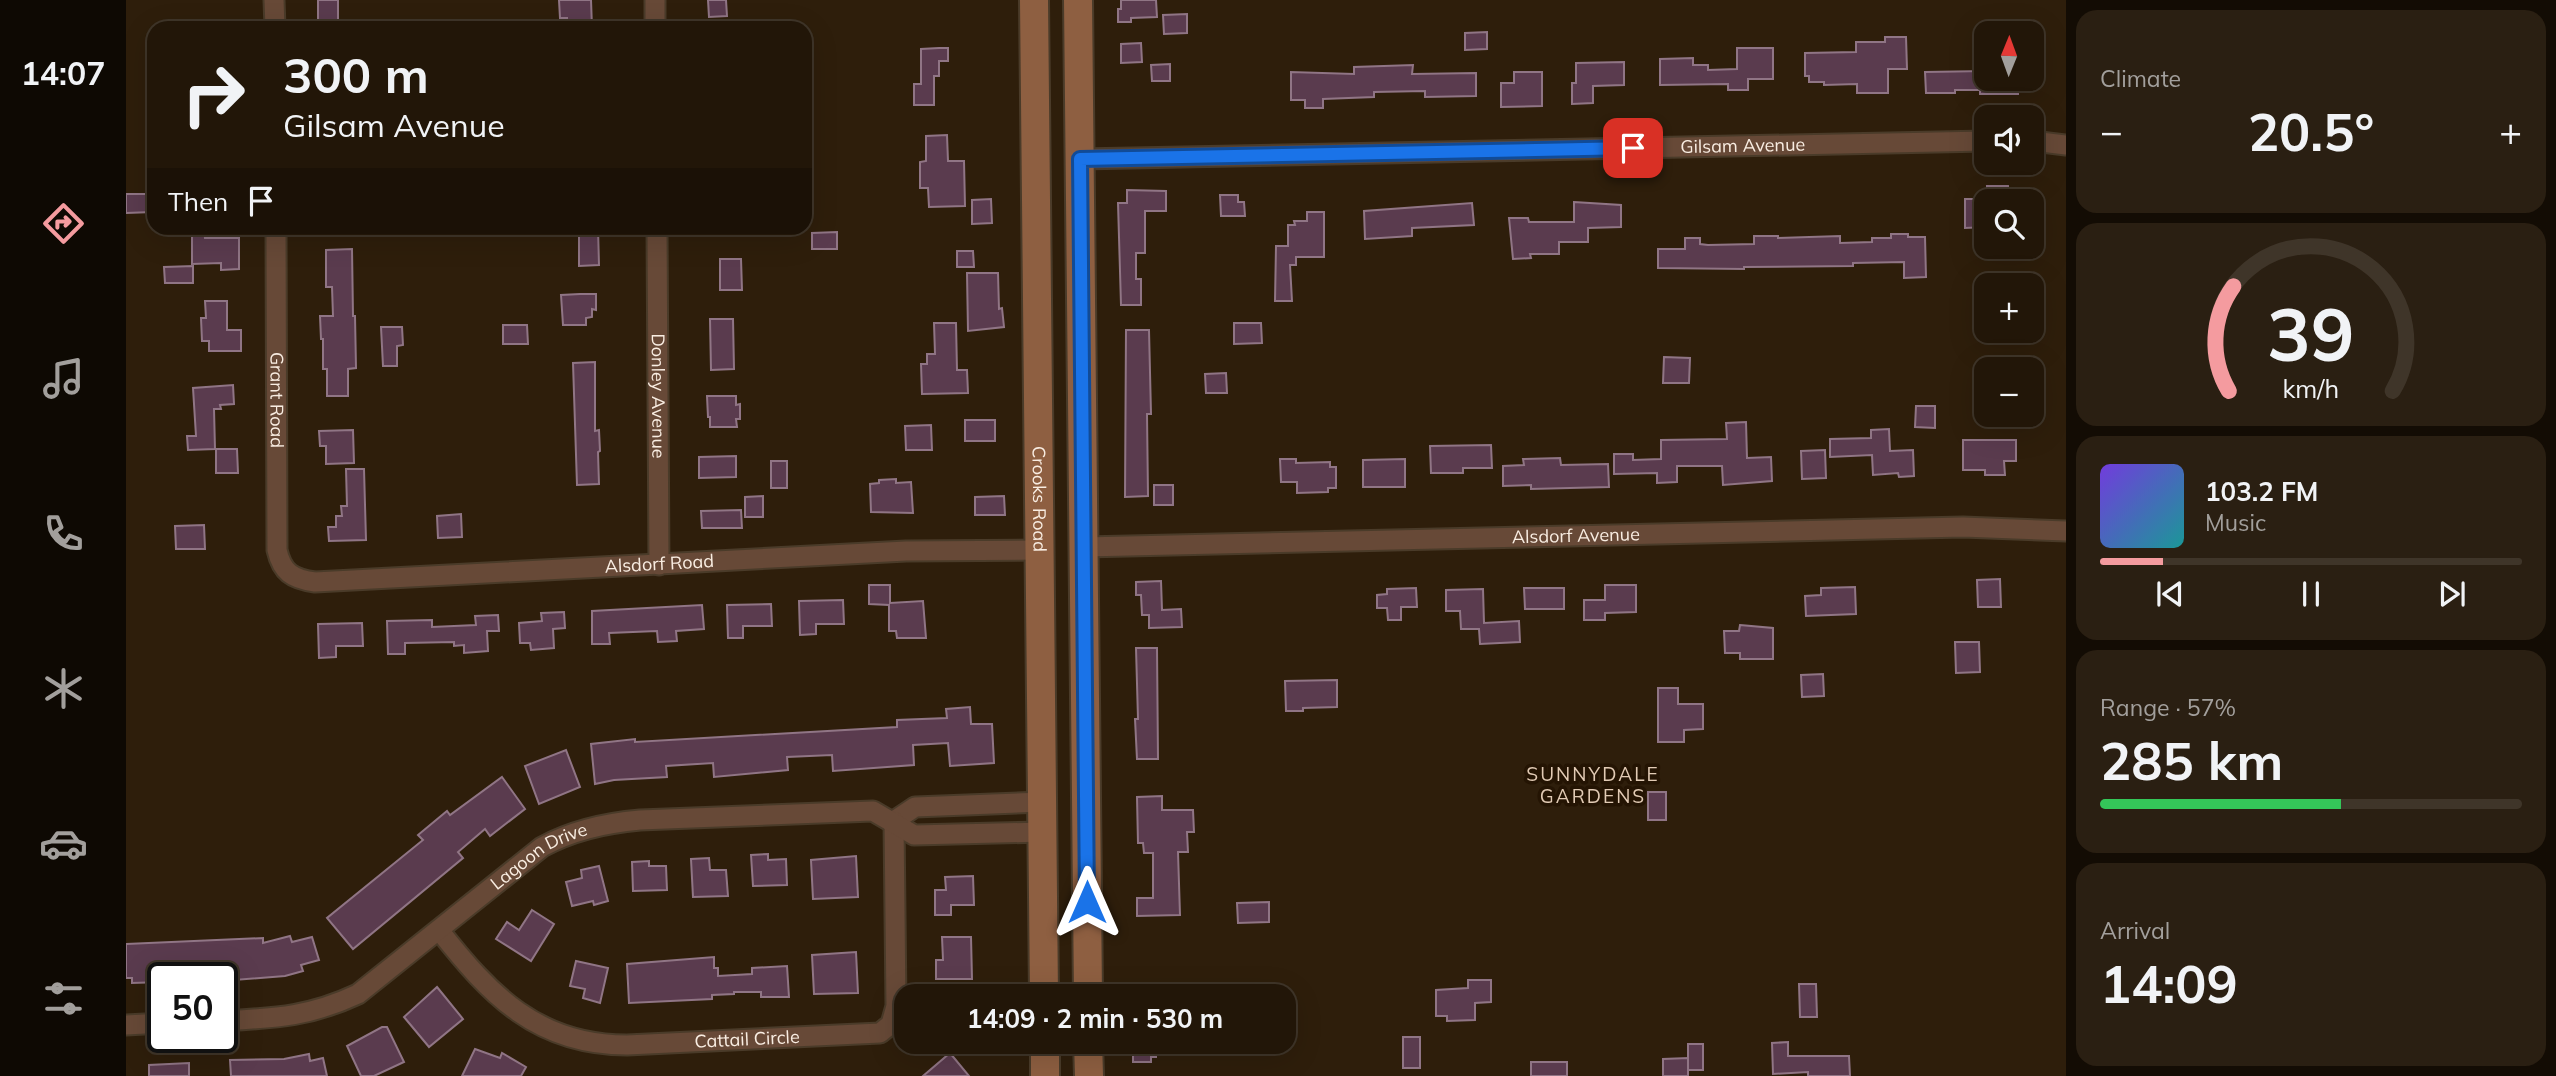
<!DOCTYPE html>
<meta charset="utf-8">
<style>
body{margin:0;font-family:Mulish,sans-serif;background:#2a1f12;color:#f1f3f6;height:100vh;display:flex;flex-direction:column;font-size:26px;white-space:nowrap}
*{box-sizing:border-box;margin:0}
p{font-size:23px;color:#a29f9c}
.icon{flex:none;width:38px;height:38px;fill:none;stroke:currentColor;stroke-width:2;stroke-linecap:round;stroke-linejoin:round}
.map{position:relative;flex:1;overflow:hidden}
.panel{display:flex;flex-direction:column;gap:10px;padding:10px;background:#130c04;width:490px}
.panel>*{flex:none}
.guide{position:absolute;left:21px;top:21px;width:665px;height:214px;border-radius:21px;box-shadow:0 7px 28px #0002,0 0 0 2px #3f3529;background:#221608;color:#f1f3f6;overflow:hidden}
.needle{width:46px;rotate:1deg}
.fabs{position:absolute;left:1848px;top:21px;display:grid;gap:14px}
.fabs a{display:grid;place-items:center;width:70px;height:70px;border-radius:14px;background:#221608;box-shadow:0 7px 28px #0002,0 0 0 2px #3f3529;font-size:35px}
.speed{position:absolute;left:21px;top:962px;display:flex;gap:14px;font-size:35px;font-weight:700;text-align:center}
.speed>*{display:grid;place-content:center;width:91px;height:91px;border-radius:50%;background:#221608;box-shadow:0 7px 28px #0002,0 0 0 2px #3f3529;line-height:1}
.speed .limit{border:4px solid #111;border-radius:10px;background:#fff;color:#111}
.pin{position:absolute;display:grid;place-items:center;width:60px;height:60px;color:#fff;margin:-30px;border-radius:14px;box-shadow:0 4px 10px #0006}
.me{position:absolute;width:77px;margin:-38px;rotate:0deg;stroke-linejoin:round;filter:drop-shadow(0 0 5px #0008)}
.turn{display:flex;align-items:center;gap:24px;height:147px;padding:0 21px;font-size:32px}
.turn .icon{width:91px;height:91px;stroke-width:2.5}
.turn b{display:block;font-size:49px;line-height:60px}
.then{display:flex;align-items:center;height:66px;padding:0 21px;background:#0003;gap:14px;font-size:26px}
.big{font-size:52px;font-weight:700;line-height:1.1}
.panel .card{flex:1;display:flex;flex-direction:column;justify-content:center;gap:10px;min-width:0;padding:0 24px;border-radius:21px;background:#2a1f12}
.panel .dial{align-items:center;gap:0}
.dial svg{height:182px;overflow:visible;fill:none;stroke:#3f3529;stroke-width:7;stroke-linecap:round;text-anchor:middle}
.dial text{fill:#f1f3f6;stroke:none}
.song{display:flex;align-items:center;gap:21px}
.cover{width:84px;height:84px;border-radius:10px;background:linear-gradient(135deg,hsl(260 70% 55%),hsl(180 70% 35%))}
.played{height:7px;border-radius:4px;background:linear-gradient(90deg,#f49b9f 15%,#3f3529 15%)}
.keys{display:flex;justify-content:space-around;direction:ltr}
.heat{display:flex;justify-content:space-between;align-items:center;font-size:38px;direction:ltr}
.charge{height:10px;border-radius:5px;background:linear-gradient(90deg,#34c759 57%,#3f3529 0)}
.trip{position:absolute;left:768px;top:984px;width:402px;height:70px;border-radius:21px;background:#221608;box-shadow:0 7px 28px #0002,0 0 0 2px #3f3529;font-weight:700;line-height:70px;text-align:center}
main{display:flex;flex:1;min-height:0}
.menu{display:flex;flex-direction:column;width:126px;justify-content:space-around;align-items:center;background:#0e0903;color:#a29f9c}
.menu .icon{width:49px;height:49px}
.menu .selected{color:#f49b9f}
.menu b{font-size:32px;color:#f1f3f6}
.map>svg:first-child{display:block}
.building{fill:#5a3b4e;stroke:#907585;stroke-width:2}
.lines{fill:none;stroke-linecap:round;stroke-linejoin:round}
.street-casing{stroke:#4a3b29;stroke-width:23}
.secondary-casing{stroke:#4a3b29;stroke-width:32}
.street{stroke:#674937;stroke-width:19}
.secondary{stroke:#8e5f41;stroke-width:28}
.route-casing{stroke:#114b97;stroke-width:18}
.route{stroke:#1a73e8;stroke-width:12}
.labels{text-anchor:middle;stroke-width:7;stroke-linejoin:round;paint-order:stroke}
.street-label{font-size:18px;fill:#f9ede2;stroke:#241403}
.neighbourhood-label{font-size:19px;letter-spacing:2px;fill:#e2cbb5;stroke:#241403}
</style>
<main>
<nav class="menu">
<b>14:07</b>
<svg class="icon selected" aria-label="directions" viewBox="0 0 24 24"><path d="M12 3l9 9-9 9-9-9zM9 14v-3h6M13 9l2 2-2 2"/></svg>
<svg class="icon" aria-label="music" viewBox="0 0 24 24"><path d="M9 18V5l10-2v13"/><circle cx="6" cy="18" r="3"/><circle cx="16" cy="16" r="3"/></svg>
<svg class="icon" aria-label="phone" viewBox="0 0 24 24"><path d="M5 4h4l2 5-3 2q2 4 5 5l2-3 5 2v4C11 20 4 13 5 4z"/></svg>
<svg class="icon" aria-label="climate" viewBox="0 0 24 24"><path d="M12 3v18M4 7l16 10M4 17L20 7"/></svg>
<svg class="icon" aria-label="car" viewBox="0 0 24 24"><path d="M5 17H2v-5l4-1 3-4h7l3 4 3 1v5h-3M9 17h6M6 11h13"/><circle cx="7" cy="17" r="2"/><circle cx="17" cy="17" r="2"/></svg>
<svg class="icon" aria-label="filters" viewBox="0 0 24 24"><path d="M4 7h16M4 17h16"/><circle cx="9" cy="7" r="2"/><circle cx="15" cy="17" r="2"/></svg>
</nav>
<div class="map">
<svg width="1940" height="1076" viewBox="0 0 1940 1076">
<rect width="100%" height="100%" fill="#2e1e0b"/>
<!-- building -->
<g class="building">
<rect x="192" y="0" width="20" height="28"/>
<path d="M433 0H465L466 28H441V18H434Z"/>
<path d="M582 0H600L601 16 583 17Z"/>
<path d="M995 0H1030L1031 17 1005 18V22H992V9H995Z"/>
<path d="M1061 14V33L1038 34 1037 15Z"/>
<path d="M1361 32V49L1339 50V33Z"/>
<path d="M1759 37H1780L1781 69H1762V93H1731V84L1698 85V82H1683V76H1679V53L1730 52V42H1759Z"/>
<path d="M1015 43 1016 62 995 63V44Z"/>
<path d="M813 48H822V61H813V76H808V105H788V84H795V49Z"/>
<path d="M1611 48H1647V79H1622V90H1602V84L1534 85V59L1567 58V65H1582V70L1611 69Z"/>
<path d="M1498 62V85L1467 86V103L1446 104V83H1450V63Z"/>
<path d="M1044 64V81H1026L1025 65Z"/>
<path d="M1287 65 1286 74 1350 73V96L1299 97V91L1248 92V97L1197 99V108H1179V100H1165V72L1228 74V67Z"/>
<path d="M1860 71V79H1892V94H1854V90H1829V93H1800L1799 72Z"/>
<path d="M1388 72H1416V106L1375 107V83H1388Z"/>
<path d="M821 135 822 161H838L839 206 803 207 802 188H794V162L800 161V136Z"/>
<path d="M1861 186H1882L1883 201H1862Z"/>
<path d="M1001 190 1040 191V211H1019V253H1010V279H1015V305H995L992 203H1001Z"/>
<path d="M0 194H25L26 212 0 213Z"/>
<path d="M1094 195H1112V202H1118L1119 216H1095Z"/>
<path d="M865 199 866 223 846 224V200Z"/>
<path d="M1839 199H1860V227L1839 228Z"/>
<path d="M1448 202 1495 205V227L1462 228V242H1433V254H1404L1405 258 1387 259 1383 218H1402L1403 222H1448Z"/>
<path d="M1346 203 1348 225 1286 228V236L1239 239 1238 211Z"/>
<path d="M1181 212H1198V257H1170V265H1164L1166 301H1149L1150 246H1162V225H1169L1168 221H1181Z"/>
<path d="M66 228H78L79 238H113V269L95 270V263L66 264Z"/>
<path d="M453 228H472L473 265 453 266Z"/>
<path d="M711 232V249H686V233Z"/>
<path d="M1765 234H1782V237H1799L1800 277 1778 278V262L1727 263V266L1618 267V269L1532 268V249H1559V238H1574V244L1582 245 1628 244V236H1652V238L1714 236V243L1746 242V238H1765Z"/>
<path d="M226 249 227 316H229L230 368 222 369V396H201V369H197V339H195L194 316H207L206 287H200V250Z"/>
<path d="M831 251H847L848 267H831Z"/>
<path d="M594 259H615L616 290H594Z"/>
<path d="M67 266V283H39L38 267Z"/>
<path d="M841 273H872L873 309 876 308 878 327 842 331Z"/>
<path d="M454 294H470V310L466 309V317L460 318V325H437L435 295Z"/>
<path d="M79 301H101V330H115V351H83V341H76L75 318H80Z"/>
<path d="M584 319H607L608 369 585 370Z"/>
<path d="M808 323H830L831 370H841L842 393 796 394 795 364H801V354H809Z"/>
<path d="M1108 323H1135L1136 343 1108 344Z"/>
<path d="M377 325H401L402 344H377Z"/>
<path d="M255 327H276L277 345 271 346V366H257Z"/>
<path d="M1000 330H1023L1025 414H1021L1022 496 999 497Z"/>
<path d="M1538 357 1564 358 1563 383H1537Z"/>
<path d="M469 362V431L473 430 474 451 472 452 473 484 451 485 447 363Z"/>
<path d="M1100 373 1101 393H1080L1079 374Z"/>
<path d="M107 385 108 404 94 405 95 409H88L89 449 62 450 61 436H70L67 388Z"/>
<path d="M581 396H610V405L614 404V419H610L611 427H584V417H582Z"/>
<path d="M1790 406H1809V428L1789 427Z"/>
<rect x="839" y="420" width="30" height="21"/>
<path d="M1620 422 1621 458 1645 457 1646 481 1597 485 1596 466H1551V482L1531 483V473L1488 474V454H1507V460L1535 459V440L1601 439 1600 423Z"/>
<path d="M805 425 806 450H780L779 426Z"/>
<path d="M1763 429 1764 451 1787 450 1788 476 1773 477 1772 473 1747 475 1746 455 1704 457V439L1745 438V430Z"/>
<path d="M227 430 228 463 200 464V446H194L193 431Z"/>
<path d="M1837 440H1890V461H1878L1879 475H1859V470H1837Z"/>
<path d="M1365 445 1366 468H1337V473H1305L1304 446Z"/>
<path d="M90 449H111L112 473H90Z"/>
<path d="M1699 450 1700 478 1676 479 1675 451Z"/>
<path d="M610 456V477L573 478V457Z"/>
<path d="M1434 458 1435 465 1482 464 1483 487 1405 489V485L1377 486V466L1398 465 1397 459Z"/>
<path d="M1154 459H1170V463L1204 462V467H1210V488H1202V492L1171 493V482H1155Z"/>
<path d="M1279 459V487H1237V460Z"/>
<rect x="645" y="461" width="16" height="27"/>
<path d="M220 469H238L240 540 203 541 202 527H210V516H216L215 506H221Z"/>
<path d="M770 479V483L785 482 787 513 745 512 744 484 753 483V480Z"/>
<rect x="1028" y="485" width="19" height="20"/>
<path d="M637 496V517H619V497Z"/>
<path d="M878 496 879 515H849V497Z"/>
<path d="M615 510 616 528H576L575 511Z"/>
<path d="M335 514 336 537 312 538 311 516Z"/>
<path d="M78 525 79 549H50L49 526Z"/>
<path d="M1874 579 1875 607H1852L1851 580Z"/>
<path d="M1035 581 1036 610 1055 609 1056 627 1023 628V615H1016L1015 595H1010V582Z"/>
<path d="M743 585H764V603L797 601 800 638H771L770 631H763V605L743 604Z"/>
<path d="M1479 585H1510V612L1479 613V620H1458V600H1479Z"/>
<path d="M1729 587 1730 614 1680 616 1679 596 1695 595V588Z"/>
<path d="M1290 588 1291 607H1275V620H1262L1261 608H1251V595L1261 594V589Z"/>
<path d="M1398 588H1438V609H1399Z"/>
<path d="M1357 589 1358 623 1393 621 1394 642 1354 644 1353 629H1335L1334 611H1320V590Z"/>
<path d="M717 600 718 624H690V634L674 635 673 601Z"/>
<path d="M645 604 646 626H617V638H602L601 605Z"/>
<path d="M576 605 578 629 550 631 551 641 532 642 531 631 483 633 484 644H466V611Z"/>
<path d="M438 612 439 628 427 629 428 648 405 650 404 643H394L393 623 416 621 415 613Z"/>
<path d="M372 615 373 631H361L362 651 338 653V645L328 646V642L279 643V654H262L261 621 306 620V627L350 625 349 616Z"/>
<path d="M236 623 237 646H210V657L193 658 192 624Z"/>
<path d="M1614 625 1647 628V659H1614V653H1599L1598 631H1613Z"/>
<path d="M1829 642H1853L1854 672 1830 673Z"/>
<path d="M1010 648H1031L1032 759H1011L1009 719H1012Z"/>
<path d="M1697 674 1698 696 1676 697 1675 675Z"/>
<path d="M1211 680V707L1177 708V711H1160L1159 681Z"/>
<path d="M1532 688H1552V704H1577V729L1558 730V742H1532Z"/>
<path d="M844 707 845 724H866L868 763 824 766 822 743 787 745 788 765 707 771 706 755 661 757 662 770 588 777 587 763 540 766 541 777 488 780 469 784 465 744 509 739V742L771 727V720L821 718 820 709Z"/>
<path d="M440 750 454 787 413 804 399 766Z"/>
<path d="M376 777 399 809 364 836 359 829 332 852 337 858 227 949 201 918 297 840 292 835 321 811 324 815Z"/>
<rect x="1522" y="792" width="18" height="28"/>
<path d="M1036 796V810H1067L1068 832H1061L1062 852H1052L1054 915 1011 916V898H1027V853H1018L1017 843H1012L1011 797Z"/>
<path d="M642 854V860L660 859 661 885 627 886 625 855Z"/>
<path d="M730 856 732 897 687 899 685 860Z"/>
<path d="M583 858 584 870H600L602 896 567 897 565 859Z"/>
<path d="M523 861V866H540L541 890 507 891 506 862Z"/>
<path d="M473 866 482 901 468 905 467 901 446 906 440 882 456 878 455 870Z"/>
<path d="M847 876 848 905H825V915H809V890H820L819 877Z"/>
<path d="M1143 902V922L1112 923 1111 903Z"/>
<path d="M406 910 428 924 405 961 370 939 381 922 393 930Z"/>
<path d="M164 936 166 942 186 937 193 960 175 965 177 971 159 976 96 981V978H37V982L6 983V978H0V944L137 938V943Z"/>
<path d="M816 937H845L846 979H810V960H817Z"/>
<path d="M730 952 732 993 688 994 686 955Z"/>
<path d="M588 957V968H592V976L626 974V968L661 966 663 997H635V992H608V994L586 995V999L503 1003 501 964Z"/>
<path d="M450 961 482 968 474 1003 457 998 459 989 444 986Z"/>
<path d="M1342 980H1365V1002L1349 1003V1020L1321 1021V1016H1310V990L1342 988Z"/>
<path d="M1673 984H1690L1691 1017H1674Z"/>
<path d="M311 987 337 1019 303 1047 278 1017Z"/>
<path d="M256 1027H261L278 1062 248 1076H235L221 1046Z"/>
<rect x="1277" y="1037" width="17" height="31"/>
<path d="M1030 1041V1057H1025V1062H1007V1042Z"/>
<path d="M1662 1042V1056H1723L1724 1076H1682V1072L1647 1074 1646 1043Z"/>
<rect x="1562" y="1044" width="15" height="26"/>
<path d="M349 1049 374 1058 376 1053 400 1067 395 1076H336Z"/>
<path d="M824 1053 843 1076H797Z"/>
<path d="M183 1054 184 1061 197 1058 201 1076H105L104 1060 158 1059Z"/>
<path d="M1562 1058V1076H1537V1059Z"/>
<rect x="1405" y="1062" width="36" height="14"/>
<path d="M63 1063V1076H23V1065Z"/>
</g>
<g class="lines">
<defs>
<g id="street">
<path d="M148 0 149 28"/>
<path d="M529 0V28"/>
<path d="M1906 141 1940 145"/>
<path id="s1" d="M954 159 1860 141"/>
<path id="s2" d="M150 228 151 550C156 572 166 579 189 582L780 551 914 550"/>
<path id="s3" d="M531 228 533 565"/>
<path id="s4" d="M958 547 1837 527 1940 531"/>
<path d="M768 821 789 807 917 802"/>
<path id="s5" d="M313 930C364 995 411 1045 501 1045L754 1033 765 1024 770 1006 768 821"/>
<path id="s6" d="M96 1021C149 1018 183 1017 232 994L416 847C447 830 479 823 514 820L747 811 788 835 917 832"/>
<path d="M0 1025 37 1023"/>
</g>
<g id="secondary">
<path id="s7" d="M908 0 918 996"/>
<path d="M952 0 962 996"/>
<path d="M919 1041V1076"/>
<path d="M962 1041 963 1076"/>
</g>
</defs>
<!-- street casing -->
<use href="#street" class="street-casing"/>
<!-- secondary casing -->
<use href="#secondary" class="secondary-casing"/>
<!-- street -->
<use href="#street" class="street"/>
<!-- secondary -->
<use href="#secondary" class="secondary"/>
</g>
<g class="lines">
<defs>
<path id="route" d="M961 902 954 159 1507 148"/>
</defs>
<!-- route casing -->
<use href="#route" class="route-casing"/>
<!-- route -->
<use href="#route" class="route"/>
</g>
<g class="labels">
<!-- street labels -->
<g class="street-label">
<text dy="6" stroke="none"><textPath href="#s1" startOffset="663">Gilsam Avenue</textPath></text>
<text dy="6" stroke="none"><textPath href="#s3" startOffset="168">Donley Avenue</textPath></text>
<text dy="6" stroke="none"><textPath href="#s2" startOffset="172">Grant Road</textPath></text>
<text dy="6" stroke="none"><textPath href="#s7" startOffset="499">Crooks Road</textPath></text>
<text dy="6" stroke="none"><textPath href="#s4" startOffset="492">Alsdorf Avenue</textPath></text>
<text dy="6" stroke="none"><textPath href="#s2" startOffset="721">Alsdorf Road</textPath></text>
<text dy="6" stroke="none"><textPath href="#s6" startOffset="368">Lagoon Drive</textPath></text>
<text dy="6" stroke="none"><textPath href="#s5" startOffset="350">Cattail Circle</textPath></text>
</g>
<!-- neighbourhood labels -->
<g class="neighbourhood-label">
<text x="1467" y="781">SUNNYDALE<tspan x="1467" dy="22">GARDENS</tspan></text>
</g>
</g>
</svg>
<div class="fabs">
<a><svg class="needle" viewBox="-14 -14 28 28"><path d="M0-13l5 13h-10z" fill="#e53935"/><path d="M0 13l5-13h-10z" fill="#a29f9c"/></svg></a>
<a><svg class="icon" aria-label="sound" viewBox="0 0 24 24"><path d="M4 9h4l5-4v14l-5-4H4zM17 9q2 3 0 6"/></svg></a>
<a><svg class="icon" aria-label="search" viewBox="0 0 24 24"><circle cx="10" cy="10" r="6"/><path d="M15 15l6 6"/></svg></a>
<a>+</a>
<a>−</a>
</div>
<div class="speed"><div class="limit">50</div></div>
<div class="pin" style="left:1507px;top:148px;background:#d93025"><svg class="icon" aria-label="arrive" viewBox="0 0 24 24"><path d="M6 21V4h12l-3 4 3 4H6"/></svg></div>
<svg class="me" style="left:961px;top:902px" viewBox="-20 -20 40 40"><path d="M0-17L14 15 0 8-14 15z" fill="#1a73e8" stroke="#fff" stroke-width="4"/></svg>
<div class="trip">14:09 · 2 min · 530 m</div>
<div class="guide">
<div class="turn"><svg class="icon" aria-label="right" viewBox="0 0 24 24"><path d="M7 20v-9h11M14 6l5 5-5 5"/></svg><div><b>300 m</b>Gilsam Avenue</div></div>
<div class="then">Then<svg class="icon" aria-label="arrive" viewBox="0 0 24 24"><path d="M6 21V4h12l-3 4 3 4H6"/></svg></div>
</div>
</div>
<section class="panel">
<div class="card"><p>Climate</p>
<div class="heat"><a>−</a><b class="big">20.5°</b><a>+</a></div>
</div>
<div class="card dial"><svg viewBox="0 0 100 80">
<path d="M14 69A42 42 0 1 1 86 69"/>
<path d="M14 69A42 42 0 0 1 16 23" stroke="#f49b9f"/>
<text x="50" y="56" font-size="32" font-weight="700">39</text>
<text x="50" y="72" font-size="11">km/h</text>
</svg></div>
<div class="card">
<div class="song"><i class="cover"></i><div><b>103.2 FM</b><p>Music</p></div></div>
<div class="played"></div>
<div class="keys"><svg class="icon" aria-label="previous" viewBox="0 0 24 24"><path d="M18 5L8 12l10 7zM5 5v14"/></svg><svg class="icon" aria-label="pause" viewBox="0 0 24 24"><path d="M8 5v14M16 5v14"/></svg><svg class="icon" aria-label="next" viewBox="0 0 24 24"><path d="M6 5l10 7-10 7zM19 5v14"/></svg></div>
</div>
<div class="card"><p>Range · 57%</p><b class="big">285 km</b><div class="charge"></div></div>
<div class="card"><p>Arrival</p><b class="big">14:09</b></div>
</section>
</main>
